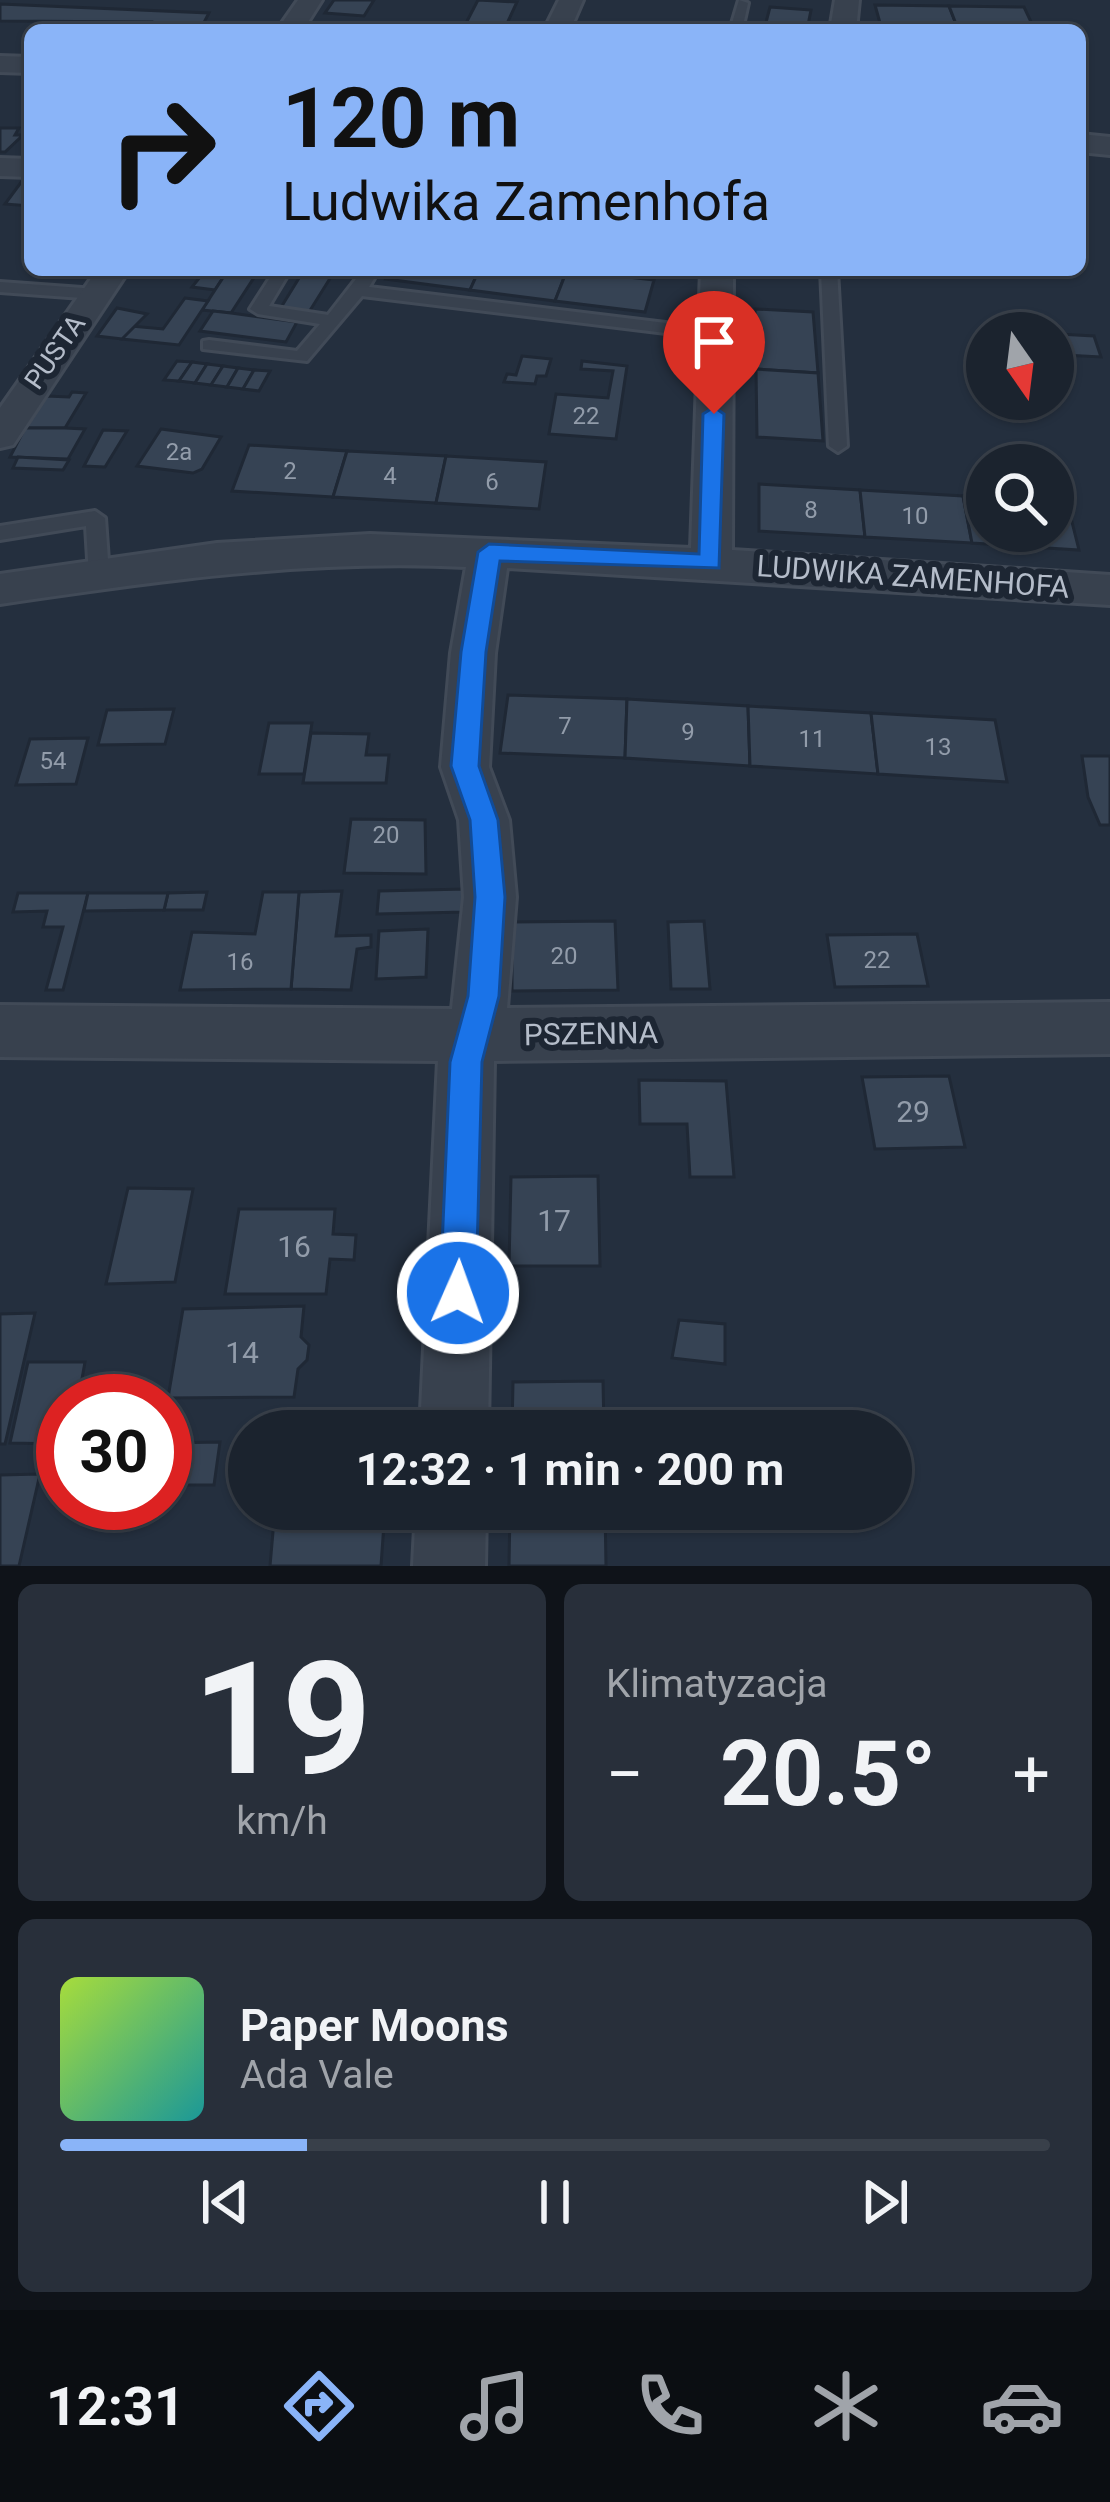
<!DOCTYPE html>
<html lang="pl">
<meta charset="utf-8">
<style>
body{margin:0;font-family:Roboto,sans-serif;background:#282f3a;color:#f1f3f6;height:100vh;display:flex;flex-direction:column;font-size:45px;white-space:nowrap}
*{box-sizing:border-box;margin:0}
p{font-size:39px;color:#a0a4aa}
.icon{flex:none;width:66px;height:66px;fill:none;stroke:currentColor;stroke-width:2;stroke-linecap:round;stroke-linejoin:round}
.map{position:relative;height:1566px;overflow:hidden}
.panel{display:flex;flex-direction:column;gap:18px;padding:18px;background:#0f1319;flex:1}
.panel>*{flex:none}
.hud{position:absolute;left:24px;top:24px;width:1062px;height:252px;border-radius:18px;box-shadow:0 3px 9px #0004,0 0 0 3px #39404a;background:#8ab4f8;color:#111;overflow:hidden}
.needle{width:78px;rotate:166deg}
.controls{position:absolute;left:966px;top:312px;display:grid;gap:24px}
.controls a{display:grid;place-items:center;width:108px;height:108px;border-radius:50%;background:#1b232e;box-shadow:0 3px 9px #0004,0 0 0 3px #39404a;font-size:60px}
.speed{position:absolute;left:36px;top:1374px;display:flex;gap:24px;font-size:60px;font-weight:700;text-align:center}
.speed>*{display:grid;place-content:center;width:156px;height:156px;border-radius:50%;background:#1b232e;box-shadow:0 3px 9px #0004,0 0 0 3px #39404a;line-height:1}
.speed .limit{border:18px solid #d22;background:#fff;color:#111}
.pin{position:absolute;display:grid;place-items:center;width:102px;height:102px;color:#fff;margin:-123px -51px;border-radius:50% 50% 50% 0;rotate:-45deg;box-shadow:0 0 12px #0007}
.pin .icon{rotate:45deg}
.me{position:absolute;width:132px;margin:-66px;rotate:2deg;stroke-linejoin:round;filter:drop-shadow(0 0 9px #0008)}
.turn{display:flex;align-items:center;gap:42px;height:252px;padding:0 60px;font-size:54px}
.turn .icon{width:156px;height:156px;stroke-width:2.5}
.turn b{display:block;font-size:84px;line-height:102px}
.big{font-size:90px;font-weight:700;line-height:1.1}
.panel .card{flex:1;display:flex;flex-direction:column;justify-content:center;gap:18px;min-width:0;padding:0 42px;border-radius:18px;background:#282f3a}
.panel .dial{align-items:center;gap:0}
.dial b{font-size:156px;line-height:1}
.song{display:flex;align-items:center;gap:36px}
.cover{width:144px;height:144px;border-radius:18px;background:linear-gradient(135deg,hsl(80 70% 55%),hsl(180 70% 35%))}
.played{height:12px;border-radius:6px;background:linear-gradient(90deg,#8ab4f8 25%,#39404a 25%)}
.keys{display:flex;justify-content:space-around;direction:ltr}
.heat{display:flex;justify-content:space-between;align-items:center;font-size:66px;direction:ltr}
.panel .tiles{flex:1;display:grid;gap:18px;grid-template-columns:1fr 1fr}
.card:last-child{grid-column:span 2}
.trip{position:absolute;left:228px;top:1410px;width:684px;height:120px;border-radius:60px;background:#1b232e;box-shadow:0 3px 9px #0004,0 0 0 3px #39404a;font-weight:700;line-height:120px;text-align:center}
.tabs{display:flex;height:192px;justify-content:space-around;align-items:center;background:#0b0e12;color:#a0a4aa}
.tabs .icon{width:84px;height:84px}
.tabs .active{color:#8ab4f8}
.tabs b{font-size:54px;color:#f1f3f6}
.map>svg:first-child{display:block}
.building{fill:#364354;stroke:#1f2835;stroke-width:3}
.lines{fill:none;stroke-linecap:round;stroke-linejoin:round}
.service-casing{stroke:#414a57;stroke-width:6}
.minor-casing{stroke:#414a57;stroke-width:6}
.service{fill:#38414e;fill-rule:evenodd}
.minor{fill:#38414e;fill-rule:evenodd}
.route{fill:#1a73e8;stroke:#114b97;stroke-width:3}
.labels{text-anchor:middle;stroke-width:12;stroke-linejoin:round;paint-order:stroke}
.number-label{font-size:24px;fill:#929caa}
.far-street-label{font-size:27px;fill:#b4bcc9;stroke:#1d2633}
.street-label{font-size:30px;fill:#b4bcc9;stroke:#1d2633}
.near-number-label{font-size:30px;fill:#929caa}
</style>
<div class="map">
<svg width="1110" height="1566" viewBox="0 0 1110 1566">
<rect width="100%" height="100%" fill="#242f3e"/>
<!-- building -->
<g class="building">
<path d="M334 0H374L364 16 325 13Z"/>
<path d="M478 0 517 2 504 30 464 27Z"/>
<path d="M0 4 209 13 200 30 145 27 150 22 0 21Z"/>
<path d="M875 5 949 6 956 24 880 23Z"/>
<path d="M949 6 1024 7 1033 26 956 24Z"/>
<path d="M770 7 811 10 807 30H764Z"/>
<path d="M0 128H19L15 135H23L5 152H0Z"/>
<path d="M22 181H30V206L5 204Z"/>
<path d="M193 270H228L215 290 192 287 204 272Z"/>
<path d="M228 270H259L231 313 202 310Z"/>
<path d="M304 270 334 272 309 312 280 309Z"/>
<path d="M391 270H479L470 290 386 279Z"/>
<path d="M479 270H567L555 301 470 290Z"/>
<path d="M567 270 654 280 645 312 555 301Z"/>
<path d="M185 298 208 301 179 345 122 339 131 326 163 329Z"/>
<path d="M117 308 147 314 122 339 97 336Z"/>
<path d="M755 309 813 312 818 373 756 369Z"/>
<path d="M213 311 231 313 297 322 286 342 200 331Z"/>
<path d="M1058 334 1094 336 1101 357 1064 355Z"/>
<path d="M522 356 551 359 546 376H537L535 384 504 382 507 374 516 375Z"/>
<path d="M177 361 192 362 179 381 164 380Z"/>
<path d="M582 361 627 366 616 439 549 434 556 394 608 398 613 371 581 369Z"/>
<path d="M192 362 207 364 195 383 179 381Z"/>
<path d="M207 364 223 366 211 385 195 383Z"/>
<path d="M223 366 238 368 227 387 211 385Z"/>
<path d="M238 368 254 370 243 389 227 387Z"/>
<path d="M756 369 818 373 823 441 757 437Z"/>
<path d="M254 370 270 371 259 391 243 389Z"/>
<path d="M72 392 86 393 65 428H25L46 396 69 397Z"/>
<path d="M25 428H65L85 429 68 459 10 457Z"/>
<path d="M161 429 221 437 202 469 193 473 137 466Z"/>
<path d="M103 430 127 431 105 467 84 466Z"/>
<path d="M249 445 347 451 333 497 232 491Z"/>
<path d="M347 451 446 456 436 503 333 497Z"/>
<path d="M446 456 546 462 539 509 436 503Z"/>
<path d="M18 457 69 460 63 470 13 468Z"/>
<path d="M759 484 860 490 865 537 759 531Z"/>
<path d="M860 490 963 496 972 543 865 537Z"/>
<path d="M963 496 987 497V531H1053V501L1067 502 1079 550 972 543Z"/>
<path d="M508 695 627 699 625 758 500 753Z"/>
<path d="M627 699 748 706 750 766 625 758Z"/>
<path d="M748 706 871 713 878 774 750 766Z"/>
<path d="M174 709 165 744 98 745 107 710Z"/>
<path d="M871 713 995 720 1007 782 878 774Z"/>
<path d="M269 723H312L304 774H259Z"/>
<path d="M311 733 369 734 366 755H389L386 783H303Z"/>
<path d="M88 738 76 784 16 785 30 739Z"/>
<path d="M1082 756H1110V825H1100L1088 797Z"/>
<path d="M351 819 425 820 426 874 344 873Z"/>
<path d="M466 889 465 912 377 914 379 891Z"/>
<path d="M342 891 336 936 371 935V947L357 949 351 990 291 989 299 892Z"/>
<path d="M207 892 203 910H164L168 893Z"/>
<path d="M263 892H299L291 989 180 990 192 932 255 934Z"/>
<path d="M18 893H88L63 990H46L63 927H43L47 911 13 912Z"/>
<path d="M88 893H168L164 910 84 911Z"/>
<path d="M615 921 618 990 512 991V922Z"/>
<path d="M704 921 710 989H671L668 922Z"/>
<path d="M428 929 426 977 376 979 379 931Z"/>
<path d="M917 934 928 986 835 987 827 935Z"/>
<path d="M949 1076 965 1147 875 1149 862 1077Z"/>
<path d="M639 1080 726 1081 734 1177H690L687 1124H640Z"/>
<path d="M598 1176 600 1266H509L511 1177Z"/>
<path d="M128 1188 193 1189 175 1282 106 1284Z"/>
<path d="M239 1209H335L333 1234 356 1235 354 1260 330 1259 326 1294H225Z"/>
<path d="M304 1306 301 1337 309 1345 307 1360 298 1369 294 1397 168 1398 183 1309Z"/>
<path d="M35 1313 5 1444H0V1314Z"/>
<path d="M679 1320 725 1324V1364L672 1358Z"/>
<path d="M28 1362H85L78 1401H63V1444L10 1443Z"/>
<path d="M603 1381 604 1431H512L513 1382Z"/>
<path d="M220 1442 214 1485H165V1443Z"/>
<path d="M40 1474 19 1566H0V1475Z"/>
<path d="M275 1509H385L381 1566H270Z"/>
<path d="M510 1509H605L606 1566H509Z"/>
</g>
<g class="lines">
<defs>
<g id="service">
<path d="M739 0 748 3 742 30H730Z"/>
<path d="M275 270 290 271 269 306 328 315 363 270H379L369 287 715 329 724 334 715 339 362 296 307 361 203 349V341L209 340 297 351 320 324 258 314 250 309Z"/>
<path d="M821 270H837L847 446 838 452 829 446Z"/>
<path d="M0 282 96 289 104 294 96 299 0 292Z"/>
<path d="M95 511 105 518 109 575 106 580H92L89 575 86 526 0 540V526Z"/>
</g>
<g id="minor">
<path d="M298 0H322L303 30H277Z"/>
<path d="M559 0H583L570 30H544Z"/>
<path d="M835 0H859L856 30H830Z"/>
<path d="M0 56 30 57V73L0 72Z"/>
<path d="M1080 134 1110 137V155L1080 152Z"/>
<path d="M0 158 30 159V177L0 176Z"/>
<path d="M97 270H129L13 445 0 448V408Z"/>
<path d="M701 270H733L732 550 1110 575V605L507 568 495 653 489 767 509 820 516 897 507 1008 1110 1002V1054L494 1061 488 1431H420L438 1061 0 1057V1005L452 1009 464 897 459 820 441 767 451 653 466 567C308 559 156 581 0 604V574L217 543 370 534 691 548Z"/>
<path d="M416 1509H486L485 1566H413Z"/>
</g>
</defs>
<!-- service casing -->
<use href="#service" class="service-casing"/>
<!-- minor casing -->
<use href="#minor" class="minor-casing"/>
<!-- service -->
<use href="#service" class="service"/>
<!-- minor -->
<use href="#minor" class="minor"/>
</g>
<!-- route -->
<path class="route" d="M714 407 724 414 719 568 500 561 486 652 479 766 498 820 505 897 499 996 482 1062 476 1293 471 1305 458 1311 445 1305 440 1293 450 1062 468 996 475 897 470 820 451 766 461 652 478 552 489 544 699 554 703 414Z"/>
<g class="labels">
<!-- number labels -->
<g class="number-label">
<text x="586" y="424">22</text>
<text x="179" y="460">2a</text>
<text x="290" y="479">2</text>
<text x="390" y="484">4</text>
<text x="492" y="490">6</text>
<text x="811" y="518">8</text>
<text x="915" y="524">10</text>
<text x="565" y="734">7</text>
<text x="688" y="740">9</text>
<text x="812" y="747">11</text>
<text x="938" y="755">13</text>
<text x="53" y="769">54</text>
<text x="386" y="843">20</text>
<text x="564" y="964">20</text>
<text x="877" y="968">22</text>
<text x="240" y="970">16</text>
</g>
<!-- far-street labels -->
<g class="far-street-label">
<text transform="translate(55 352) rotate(-55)" y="9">PUSTA</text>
</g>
<!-- street labels -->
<g class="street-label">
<text transform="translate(913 577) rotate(4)" y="10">LUDWIKA ZAMENHOFA</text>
<text transform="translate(591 1034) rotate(-1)" y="10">PSZENNA</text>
</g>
<!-- near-number labels -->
<g class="near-number-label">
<text x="913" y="1122">29</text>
<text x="554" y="1231">17</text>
<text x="294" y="1257">16</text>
<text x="242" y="1363">14</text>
</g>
</g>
</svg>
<div class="controls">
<a><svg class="needle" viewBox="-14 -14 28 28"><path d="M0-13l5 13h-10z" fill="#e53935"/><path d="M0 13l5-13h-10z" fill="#a0a4aa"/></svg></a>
<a><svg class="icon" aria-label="search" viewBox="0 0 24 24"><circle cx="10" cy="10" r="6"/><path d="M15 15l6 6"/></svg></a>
</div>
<div class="speed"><div class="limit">30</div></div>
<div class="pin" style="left:714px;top:414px;background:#d93025"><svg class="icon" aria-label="arrive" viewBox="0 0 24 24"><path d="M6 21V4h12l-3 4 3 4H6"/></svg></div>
<svg class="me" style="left:458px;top:1293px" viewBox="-20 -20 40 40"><circle r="17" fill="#1a73e8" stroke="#fff" stroke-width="3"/><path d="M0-11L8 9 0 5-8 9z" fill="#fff"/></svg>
<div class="trip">12:32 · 1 min · 200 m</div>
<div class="hud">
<div class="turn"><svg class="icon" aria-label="right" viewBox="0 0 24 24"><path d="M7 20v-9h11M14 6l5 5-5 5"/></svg><div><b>120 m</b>Ludwika Zamenhofa</div></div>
</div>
</div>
<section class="panel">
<div class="tiles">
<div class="card dial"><b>19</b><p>km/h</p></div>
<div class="card"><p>Klimatyzacja</p>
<div class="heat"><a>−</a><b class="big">20.5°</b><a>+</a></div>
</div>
<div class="card">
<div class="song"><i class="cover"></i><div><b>Paper Moons</b><p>Ada Vale</p></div></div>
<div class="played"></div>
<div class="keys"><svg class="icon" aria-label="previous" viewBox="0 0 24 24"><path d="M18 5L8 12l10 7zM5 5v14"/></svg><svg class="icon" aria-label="pause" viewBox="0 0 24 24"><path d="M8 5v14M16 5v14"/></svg><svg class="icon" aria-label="next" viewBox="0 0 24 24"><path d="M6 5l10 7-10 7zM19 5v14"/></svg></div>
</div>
</div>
</section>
<nav class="tabs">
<b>12:31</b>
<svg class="icon active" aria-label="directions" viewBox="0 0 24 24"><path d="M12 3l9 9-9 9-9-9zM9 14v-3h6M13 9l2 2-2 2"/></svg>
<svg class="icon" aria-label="music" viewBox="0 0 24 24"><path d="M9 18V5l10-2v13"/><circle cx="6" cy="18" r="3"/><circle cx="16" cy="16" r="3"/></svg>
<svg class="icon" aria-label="phone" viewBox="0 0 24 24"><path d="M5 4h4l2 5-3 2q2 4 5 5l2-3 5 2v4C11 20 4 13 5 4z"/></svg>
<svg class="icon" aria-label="climate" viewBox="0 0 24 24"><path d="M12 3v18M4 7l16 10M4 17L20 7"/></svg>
<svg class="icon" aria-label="car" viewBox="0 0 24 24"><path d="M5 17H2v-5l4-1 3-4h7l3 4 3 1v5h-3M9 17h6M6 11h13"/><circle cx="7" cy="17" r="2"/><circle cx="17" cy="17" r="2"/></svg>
</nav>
